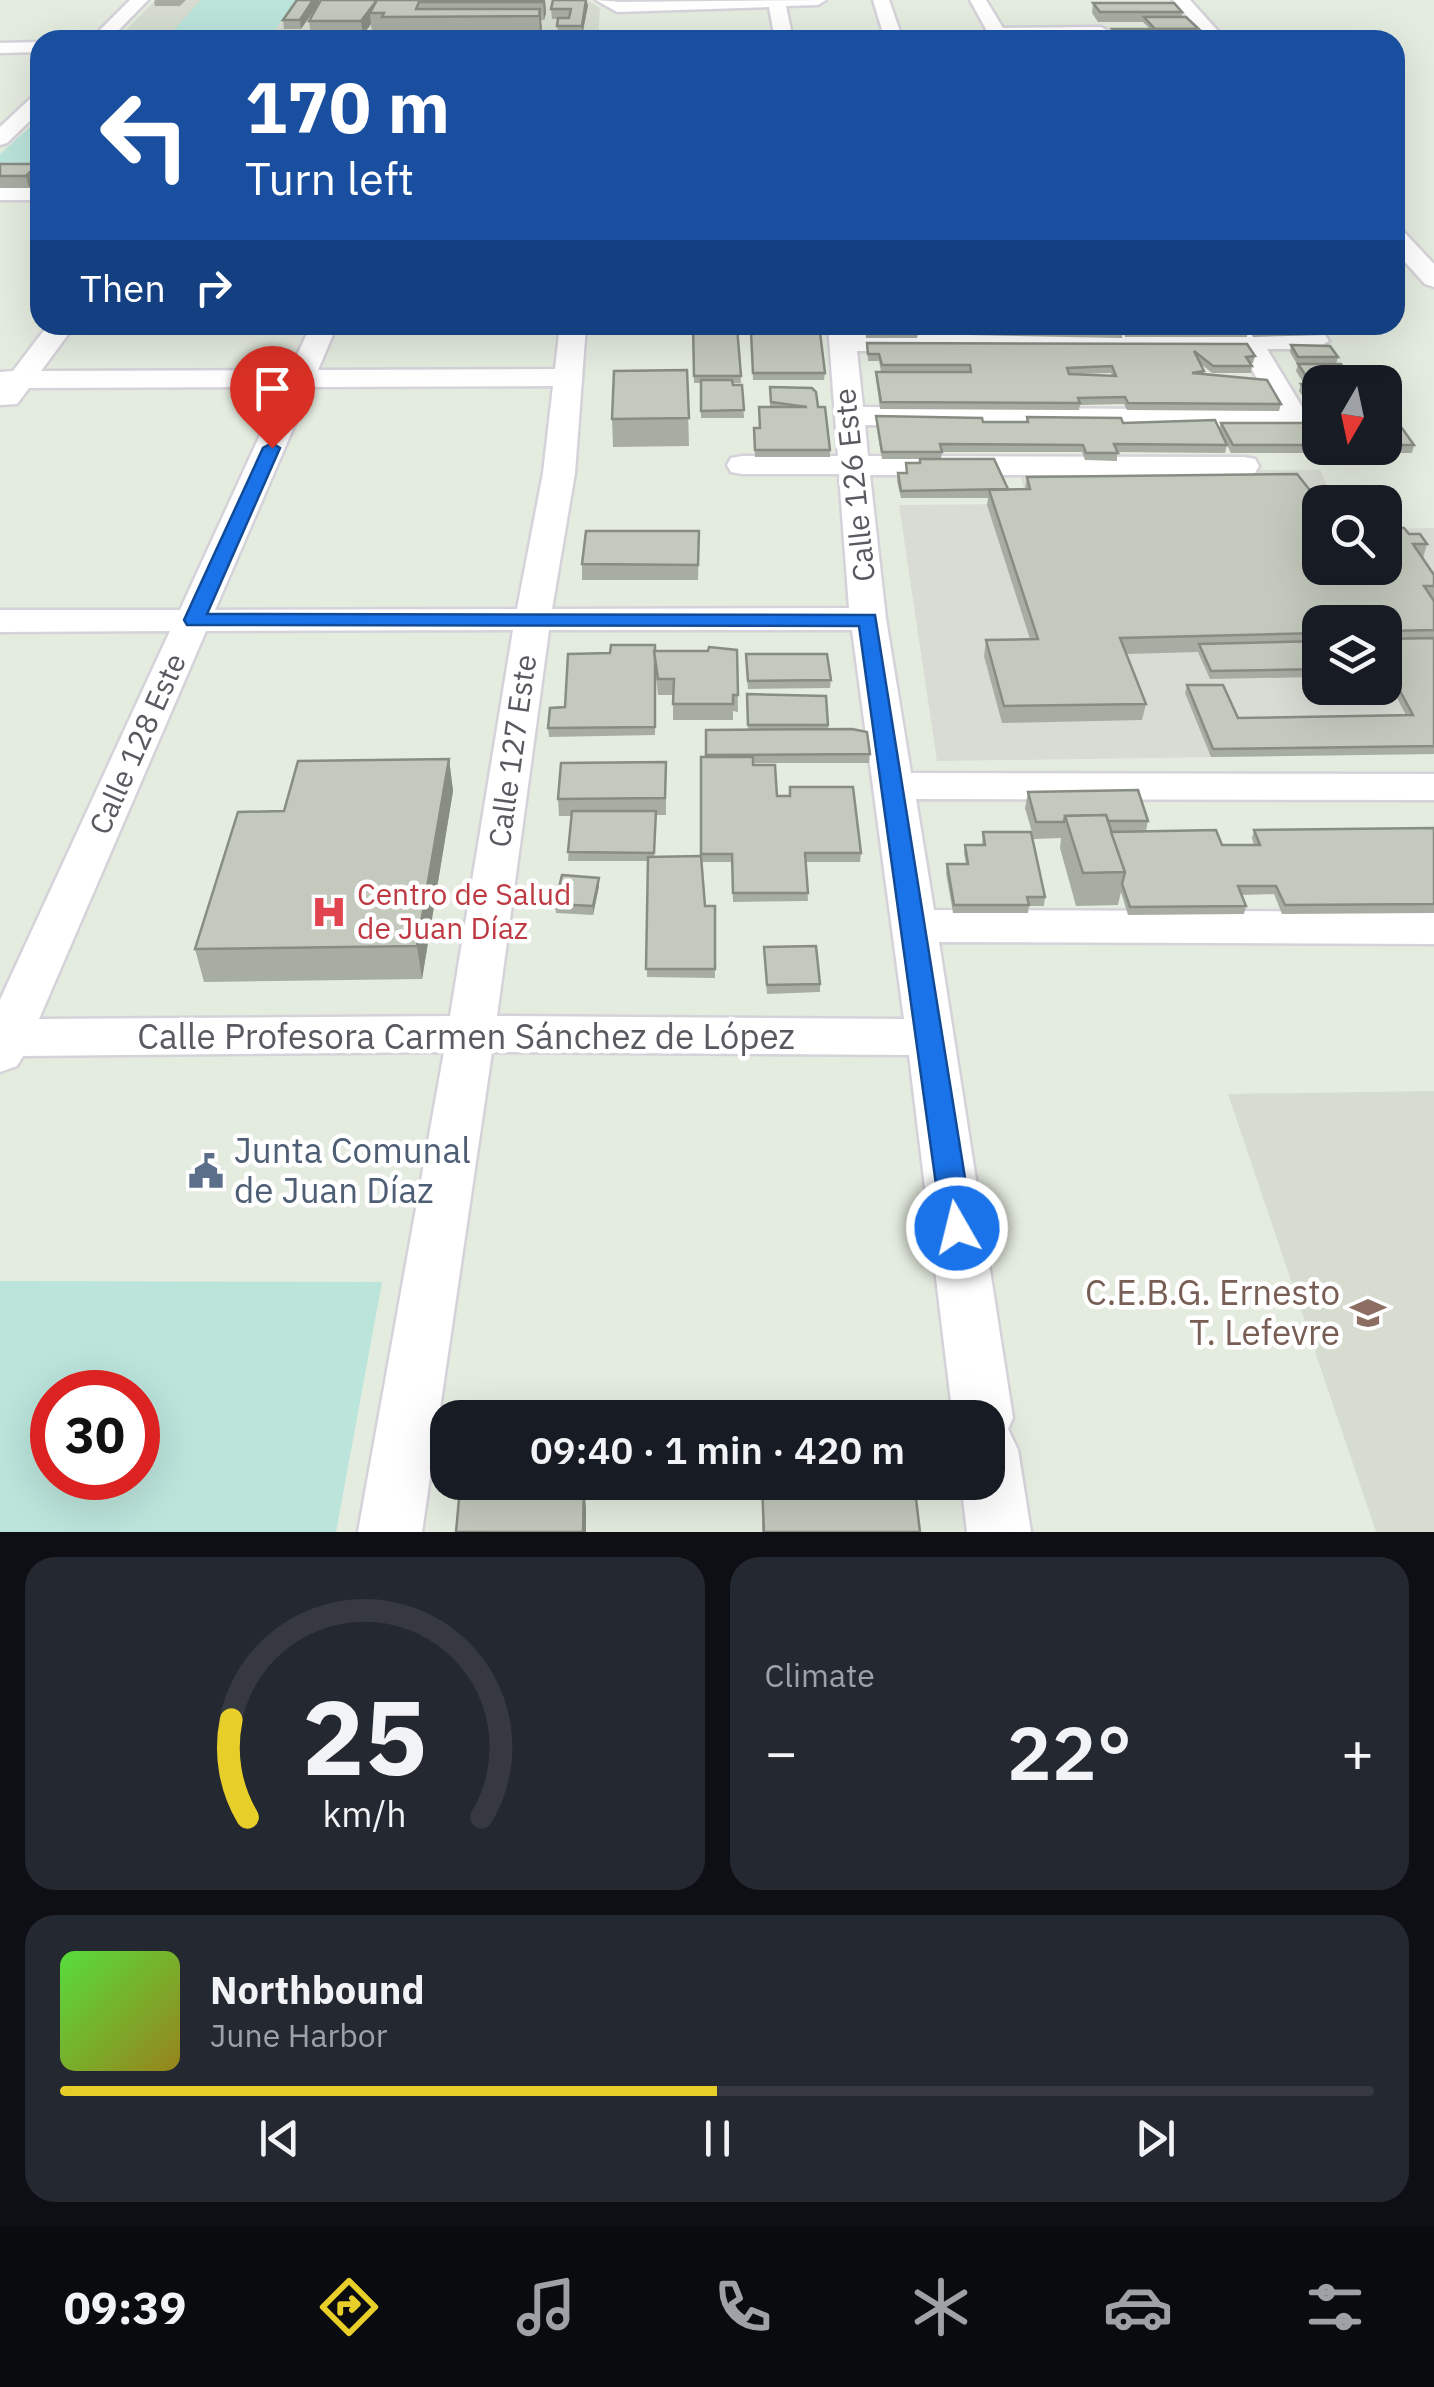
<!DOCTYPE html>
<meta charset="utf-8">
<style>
body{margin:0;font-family:"IBM Plex Sans",sans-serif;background:#242831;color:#f1f3f6;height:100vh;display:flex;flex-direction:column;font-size:38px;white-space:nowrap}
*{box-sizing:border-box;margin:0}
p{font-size:32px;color:#9ea1a6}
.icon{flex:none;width:55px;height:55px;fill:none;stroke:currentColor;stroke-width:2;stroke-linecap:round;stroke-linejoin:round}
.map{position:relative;height:1532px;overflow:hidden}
.panel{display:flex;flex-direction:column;gap:25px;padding:25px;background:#0d0f14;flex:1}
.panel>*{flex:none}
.guide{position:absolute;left:30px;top:30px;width:1375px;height:305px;border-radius:30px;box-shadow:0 10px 40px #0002;background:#1a4fa0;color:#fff;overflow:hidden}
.needle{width:65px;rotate:189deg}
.tools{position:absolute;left:1302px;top:365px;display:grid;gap:20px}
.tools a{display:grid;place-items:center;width:100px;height:100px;border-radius:20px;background:#171b24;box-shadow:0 10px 40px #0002;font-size:50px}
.speed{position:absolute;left:30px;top:1370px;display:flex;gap:20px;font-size:50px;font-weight:700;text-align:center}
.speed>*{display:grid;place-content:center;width:130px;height:130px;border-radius:50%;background:#171b24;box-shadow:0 10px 40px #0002;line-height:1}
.speed .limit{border:15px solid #d22;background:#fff;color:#111}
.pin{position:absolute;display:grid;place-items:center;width:85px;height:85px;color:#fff;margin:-102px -42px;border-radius:50% 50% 50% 0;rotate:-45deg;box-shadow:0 0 10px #0007}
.pin .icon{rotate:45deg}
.me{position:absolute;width:110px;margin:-55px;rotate:352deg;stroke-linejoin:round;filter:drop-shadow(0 0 8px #0008)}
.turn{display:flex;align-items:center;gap:35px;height:210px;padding:0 50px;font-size:45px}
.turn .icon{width:130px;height:130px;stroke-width:2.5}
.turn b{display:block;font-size:70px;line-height:85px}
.then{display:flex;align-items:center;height:95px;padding:0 50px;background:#0003;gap:20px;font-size:38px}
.big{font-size:75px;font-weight:600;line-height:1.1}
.panel .tile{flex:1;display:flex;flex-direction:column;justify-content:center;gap:15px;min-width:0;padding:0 35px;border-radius:30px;background:#242831}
.panel .dial{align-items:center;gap:0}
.dial svg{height:260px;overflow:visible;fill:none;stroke:#363941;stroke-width:7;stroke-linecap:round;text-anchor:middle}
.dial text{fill:#f1f3f6;stroke:none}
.song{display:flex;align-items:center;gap:30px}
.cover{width:120px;height:120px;border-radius:15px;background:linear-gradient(135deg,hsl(110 70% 55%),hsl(50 70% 35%))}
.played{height:10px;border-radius:5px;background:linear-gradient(90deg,#e8ce28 50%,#363941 50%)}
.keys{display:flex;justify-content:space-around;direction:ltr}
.heat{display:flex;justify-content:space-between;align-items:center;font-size:55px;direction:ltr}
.panel .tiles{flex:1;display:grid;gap:25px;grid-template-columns:1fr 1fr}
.tile:last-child{grid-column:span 2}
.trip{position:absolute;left:430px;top:1400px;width:575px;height:100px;border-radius:30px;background:#171b24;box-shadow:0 10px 40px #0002;font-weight:600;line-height:100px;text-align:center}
.tab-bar{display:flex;height:160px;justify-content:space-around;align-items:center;background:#090b0e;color:#9ea1a6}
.tab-bar .icon{width:70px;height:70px}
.tab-bar .current{color:#e8ce28}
.tab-bar b{font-size:45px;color:#f1f3f6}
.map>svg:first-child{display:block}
.industrial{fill:#d8dcd4;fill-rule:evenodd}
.education{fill:#d6ddd0}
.green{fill:#bbe4db;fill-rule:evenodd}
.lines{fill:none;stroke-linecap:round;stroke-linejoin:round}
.minor-casing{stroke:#d5d2d9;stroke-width:5}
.minor{fill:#fff;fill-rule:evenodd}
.wall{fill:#a8ada3;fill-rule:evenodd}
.shaded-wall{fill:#888d84}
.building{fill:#c3c9bd;stroke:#888d84;stroke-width:2.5;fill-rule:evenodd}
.route{fill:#1a73e8;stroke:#114b97;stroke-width:2.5}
.labels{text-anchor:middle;stroke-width:9;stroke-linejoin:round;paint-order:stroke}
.street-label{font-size:30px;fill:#5b5860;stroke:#fff}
.health-label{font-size:30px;fill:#be3a42;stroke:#fff;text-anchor:start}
.near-street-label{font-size:35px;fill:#5b5860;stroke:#fff}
.near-service-label{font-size:35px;fill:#4e5e75;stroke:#fff;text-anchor:start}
.near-education-label{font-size:35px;fill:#785e54;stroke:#fff;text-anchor:end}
</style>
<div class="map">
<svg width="1434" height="1532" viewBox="0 0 1434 1532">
<rect width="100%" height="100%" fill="#e4ebdf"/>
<!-- industrial -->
<path class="industrial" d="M1019 470H1320L1335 502H1320V568H1385V529L1434 528V754L937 761 899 505 1028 504ZM1320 622H1385V688H1320Z"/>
<!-- education -->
<g class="education">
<path d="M156 0H587L600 8 598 40H116Z"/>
<path d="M1434 1091V1532H1376L1228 1094Z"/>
</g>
<!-- green -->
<g class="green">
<path d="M201 0H296L268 40H165Z"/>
<path d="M40 118V167L0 168V154Z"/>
<path d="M0 1281 382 1282 336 1532H0ZM52 1392H138V1478H52Z"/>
</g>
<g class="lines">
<defs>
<g id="minor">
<path d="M130 0H148L109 40H90Z"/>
<path d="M596 0 620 2 826 0 818 5 786 6 793 40H775L769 7 617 12Z"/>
<path d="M873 0H889L903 40H885Z"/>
<path d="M970 0H986L1003 28 1101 27 1110 32 1101 37 992 40Z"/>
<path d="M1173 0H1190L1226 40H1207Z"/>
<path d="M40 42V52L0 53V43Z"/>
<path d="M40 94V111L7 143 0 145V127L33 96Z"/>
<rect x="0" y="186" width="40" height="14"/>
<path d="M1395 229 1403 231 1434 264V287L1425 284 1395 251Z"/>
<path d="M48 325H75L41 371 290 370 311 325H337L318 370 555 369 560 325H586L575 473 552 609 849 608 839 474H742L731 472 727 465 731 458 742 456H838L828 325H854L855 335H1325L1329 341 1315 349H1267L1304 410H1320V428L865 425 868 456 1244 457 1255 459 1259 466 1255 473 1244 475H870L886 619 911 773 1434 774V800L916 799 934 910 1434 912V944L939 942 1013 1418 1008 1429 1018 1450 1031 1532H967L961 1482H988V1418H953L909 1055 492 1052 422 1532H358L444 1052 23 1056 17 1066 0 1072V1000L170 631 0 632V610H180L282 387 29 388 17 404 0 405V372L13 371ZM1240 349 1275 410 863 407 857 351ZM553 386 543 473 517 609 215 610 311 387ZM513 630 450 1016 39 1019 206 631ZM549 630H852L904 1019 497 1016Z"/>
</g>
</defs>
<!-- minor casing -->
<use href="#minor" class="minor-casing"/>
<!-- minor -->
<use href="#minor" class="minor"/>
</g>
<!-- wall -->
<g class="wall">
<path d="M156 0H186L180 6H155L154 1Z"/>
<path d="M297 0H319V3L321 0H545L546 13 544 20H541L540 36H384V32H372L371 24 363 35 311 36 309 21 318 4 301 29H284L283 20Z"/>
<path d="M1093 3 1182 12V17L1202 32V36L1205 40H1111L1112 29H1150L1143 22H1098L1092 13Z"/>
<path d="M588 5 582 36H557L558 19H552L551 9Z"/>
<path d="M0 164H38L40 176 29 188H0Z"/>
<path d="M1395 272 1402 279 1398 292H1395Z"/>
<path d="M693 325H820L819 330H754V332L825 373 824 380H753L751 334H738L741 383H732L733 385H742L744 418H701V383H694Z"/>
<path d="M865 325H1327L1329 328 1327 335 1253 337 1248 330 1247 337H1125L1123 332 1122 338 918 334 917 338H866Z"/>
<path d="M867 343 1247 344 1255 356 1253 363H1251L1252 366 1251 373H1212L1201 364 1204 371V374L1281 404 1279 411 1127 410 1124 404 1080 405 1079 410 880 409 876 379V372H881L879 361H868ZM1111 373 1112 376 1075 374Z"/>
<path d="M1291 345 1338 357 1336 364H1297L1290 352Z"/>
<path d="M1298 364 1352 379 1351 382H1320V410H1312L1299 391 1301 384H1304L1296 371Z"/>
<path d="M687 370 689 446 613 447 612 419Z"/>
<path d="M770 387 818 407 830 450V457H755L754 428H760L770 407Z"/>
<path d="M876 416 983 422H1026L1027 417 1219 429 1221 423H1307L1309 417H1320V448H1385V417L1414 445 1412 453H1231L1224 439 1227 445 1225 453 1117 452V461L1085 460 1082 452H942L941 459H882L876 423Z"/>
<path d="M920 459 1008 489H1025L1027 477 1320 568 1409 534 1427 544 1423 558 1434 575V754L1211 757 1185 693 1187 685 1238 718 1406 715 1385 675V622H1320V677L1210 679 1198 652 1126 654 1146 704 1142 720 1002 723 984 656 986 640 1030 639 987 505 988 498H901L897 481 898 473H906V463H919Z"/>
<path d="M699 531 698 580H582V564Z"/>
<path d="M737 650 738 712 733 711V720H673V695H658L655 669V735L549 737 548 728 565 707 655 651Z"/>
<path d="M746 662 831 680 830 688 748 689Z"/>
<path d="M747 694 828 725V729L870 754 869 763H753L777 796 861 853 860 862H806L808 901 733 902 732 862H702L705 906H715V978L647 977 648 861H568L571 816H559L558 799 666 762V815H656L654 857 701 856V757H706V730L748 729Z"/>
<path d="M449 759 453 791 422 979 204 982 195 949 284 811Z"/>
<path d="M1028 792 1148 821 1146 831 1222 845H1254L1252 838 1254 830 1434 828V913L1282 914 1274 894 1242 895 1246 906 1244 914 1128 915 1121 892 1118 905 1076 906 1060 848 1061 838 1034 839 1025 808Z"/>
<path d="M983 832 1045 897 1044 906H1029L1028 913H953L946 873 947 864H966L964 853 965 845H982Z"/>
<path d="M599 878V886L593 915 556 913 555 904Z"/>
<path d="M764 947 820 984V992L767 994Z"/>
<path d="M762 1485 920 1532H762Z"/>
</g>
<!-- shaded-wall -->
<g class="shaded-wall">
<path d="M313 0H319V3L301 29 300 20Z"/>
<path d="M377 0 370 13 371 24 363 35 361 21Z"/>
<path d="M543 0H545L546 13 544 20Z"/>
<path d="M586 0 588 5 582 36V26Z"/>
<path d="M540 9 542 28 540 36 539 16Z"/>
<path d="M38 164 40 176 29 188 26 176Z"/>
<path d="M449 759 453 791 422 979 417 946Z"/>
<path d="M599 878V886L593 915V906Z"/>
<path d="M584 1484 586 1508V1532H583Z"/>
</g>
<!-- building -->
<g class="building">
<path d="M297 0H313L300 20H283Z"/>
<path d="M321 0H377L361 21H309Z"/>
<path d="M377 0H543L542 2H419L416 9H540L539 16 382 17 384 13H370Z"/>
<path d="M553 0H586L582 26H557L558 18H569L571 9H551Z"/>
<path d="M1093 3H1174L1182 12H1100Z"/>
<path d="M1144 17H1186L1202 32H1198L1196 29H1155Z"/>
<path d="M1112 29H1196L1205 40H1120Z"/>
<path d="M1242 34H1293L1299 40H1274L1270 36 1272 40H1247Z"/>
<path d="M1296 34H1321L1327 40H1302Z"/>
<path d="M0 164H38L26 176H0Z"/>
<path d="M693 325H754V327H737L741 376H694Z"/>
<path d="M866 325H1121L1123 331 917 327 918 332 867 331Z"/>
<path d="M1124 325H1244L1248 330H1126Z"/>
<path d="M1251 325H1327L1329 328 1255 331Z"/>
<path d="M751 332H820L825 373H753Z"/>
<path d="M867 343 1247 344 1255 356 1246 357 1252 366H1213L1194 351 1204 371 1192 373 1267 380 1281 404 1128 403 1125 397 1078 398 1080 403 881 402 876 372H971L970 365H882L879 354H868ZM1112 366 1116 376 1069 374 1067 368Z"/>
<path d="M1291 345 1330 346 1338 357H1298Z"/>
<path d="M1298 364H1341L1352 379H1308Z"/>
<path d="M687 370 689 418 612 419 614 371Z"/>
<path d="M701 380H732L733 385H742L744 410 701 411Z"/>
<path d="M1301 384H1320V403H1313Z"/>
<path d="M770 387 812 388 816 392 818 407H825L830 450H755L754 428H760L759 407H807L771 402Z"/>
<path d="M876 416 982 418 983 422H1028L1027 417 1121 418 1123 423 1215 420 1227 445 1114 444 1118 453H1086L1083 445 940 444 942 452H882Z"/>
<path d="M1309 417H1320V445H1233L1221 423H1312Z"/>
<path d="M1385 417H1394L1414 445H1385Z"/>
<path d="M920 459H994L1008 489 901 491 898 473H907L906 463H920Z"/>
<path d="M1297 474 1320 503V568H1385V528H1404L1409 534H1420L1427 544H1413L1434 575V586H1424L1434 601V630L1385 631V622H1320V633L1120 638 1146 704 1004 706 986 640 1038 639 989 490 1030 489 1027 477Z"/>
<path d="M586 531H699L698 565 582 564Z"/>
<path d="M1434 638V746L1213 749 1187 685H1223L1238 718 1413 715 1387 667H1385V639Z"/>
<path d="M1320 641V669L1211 671 1199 644Z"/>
<path d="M611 645H655V727L548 728 550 708 565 707 568 654 610 653Z"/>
<path d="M709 647 737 650 738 695H733V704H673L674 679H658L654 651H708Z"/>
<path d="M746 654H827L831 680 748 681Z"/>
<path d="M747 694 826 696 828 725H748Z"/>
<path d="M852 729 867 732 870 754 706 755V730Z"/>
<path d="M701 757H753V765H775L777 796H790V787H853L861 853H805L808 893H733L732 854H701Z"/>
<path d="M449 759 417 946 195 949 238 812 284 811 298 761Z"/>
<path d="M666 762 665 798 558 799 561 763Z"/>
<path d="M1138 790 1148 821H1108L1106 815 1065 816 1064 822H1036L1028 792Z"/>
<path d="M572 811H656L654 853 568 852Z"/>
<path d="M1106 815 1125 872 1083 873 1065 816Z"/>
<path d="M1434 828V904L1285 905 1276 886H1238L1246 906 1130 907 1122 884 1125 872 1111 832 1216 830 1222 845H1260L1254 830Z"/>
<path d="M983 832H1031L1045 897H1027L1029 905H954L947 864H968L965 845H985Z"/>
<path d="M701 856 705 906H715V969H646L648 857Z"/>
<path d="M562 875 599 878 593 906 555 904Z"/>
<path d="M816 946 820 984 767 985 764 947Z"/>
<path d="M914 1482 920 1532H764L762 1485Z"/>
<path d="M584 1484 583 1532H456L460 1488Z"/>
</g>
<!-- route -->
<path class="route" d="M272 443 280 448 207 614 875 615 973 1228 968 1237 957 1241 946 1237 942 1228 859 626 187 625 184 620 263 448Z"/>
<!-- icons -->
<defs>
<symbol id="hospital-bare" viewBox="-9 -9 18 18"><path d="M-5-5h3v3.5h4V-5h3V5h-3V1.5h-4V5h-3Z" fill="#e0444e" stroke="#fff" stroke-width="2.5" paint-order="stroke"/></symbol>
<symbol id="civic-bare" viewBox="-9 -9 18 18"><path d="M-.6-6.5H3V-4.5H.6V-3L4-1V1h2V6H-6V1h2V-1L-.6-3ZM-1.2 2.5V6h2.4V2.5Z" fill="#5c6f8a" stroke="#fff" stroke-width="2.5" paint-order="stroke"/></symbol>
<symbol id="school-bare" viewBox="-9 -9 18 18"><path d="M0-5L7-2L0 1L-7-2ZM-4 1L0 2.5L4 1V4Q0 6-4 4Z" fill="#8d6e63" stroke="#fff" stroke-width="2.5" paint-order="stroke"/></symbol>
</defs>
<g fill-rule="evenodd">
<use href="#hospital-bare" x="304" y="887" width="50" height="50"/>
<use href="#civic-bare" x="181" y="1146" width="50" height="50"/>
<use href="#school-bare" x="1343" y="1288" width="50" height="50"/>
</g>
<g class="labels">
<!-- street labels -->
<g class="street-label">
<text transform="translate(855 485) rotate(-96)" y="10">Calle 126 Este</text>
<text transform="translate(138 744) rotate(-66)" y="10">Calle 128 Este</text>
<text transform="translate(513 751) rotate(-82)" y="10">Calle 127 Este</text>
</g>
<!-- health labels -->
<g class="health-label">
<text x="357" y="905">Centro de Salud<tspan x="357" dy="34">de Juan Díaz</tspan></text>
</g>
<!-- near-street labels -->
<g class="near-street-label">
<text x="466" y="1049">Calle Profesora Carmen Sánchez de López</text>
</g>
<!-- near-service labels -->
<g class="near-service-label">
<text x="234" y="1163">Junta Comunal<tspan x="234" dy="40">de Juan Díaz</tspan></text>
</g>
<!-- near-education labels -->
<g class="near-education-label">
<text x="1340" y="1305">C.E.B.G. Ernesto<tspan x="1340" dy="40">T. Lefevre</tspan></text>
</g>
</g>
</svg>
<div class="tools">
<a><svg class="needle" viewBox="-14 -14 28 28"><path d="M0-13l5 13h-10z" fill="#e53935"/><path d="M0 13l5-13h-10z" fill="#9ea1a6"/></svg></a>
<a><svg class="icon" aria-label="search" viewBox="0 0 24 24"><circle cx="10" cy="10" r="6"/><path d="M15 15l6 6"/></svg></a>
<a><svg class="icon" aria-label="layers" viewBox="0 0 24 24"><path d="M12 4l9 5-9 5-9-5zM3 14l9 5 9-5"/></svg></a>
</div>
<div class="speed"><div class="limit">30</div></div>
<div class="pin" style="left:272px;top:448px;background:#d93025"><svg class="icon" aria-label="arrive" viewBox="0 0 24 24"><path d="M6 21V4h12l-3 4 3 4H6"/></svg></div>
<svg class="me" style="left:957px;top:1228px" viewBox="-20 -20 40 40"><circle r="17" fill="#1a73e8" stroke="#fff" stroke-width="3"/><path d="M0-11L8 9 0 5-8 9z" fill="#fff"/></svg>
<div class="trip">09:40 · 1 min · 420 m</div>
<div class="guide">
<div class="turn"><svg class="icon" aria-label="left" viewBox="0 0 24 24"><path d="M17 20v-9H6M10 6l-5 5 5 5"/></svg><div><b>170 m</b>Turn left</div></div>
<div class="then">Then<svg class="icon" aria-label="right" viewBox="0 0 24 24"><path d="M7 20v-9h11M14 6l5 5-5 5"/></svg></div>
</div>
</div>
<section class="panel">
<div class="tiles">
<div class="tile dial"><svg viewBox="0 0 100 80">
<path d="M14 69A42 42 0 1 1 86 69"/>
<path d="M14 69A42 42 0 0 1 9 39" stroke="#e8ce28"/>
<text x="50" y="56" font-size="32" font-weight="700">25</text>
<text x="50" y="72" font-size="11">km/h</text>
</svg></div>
<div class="tile"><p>Climate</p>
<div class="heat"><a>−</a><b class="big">22°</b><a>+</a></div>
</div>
<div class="tile">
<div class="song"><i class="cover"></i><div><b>Northbound</b><p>June Harbor</p></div></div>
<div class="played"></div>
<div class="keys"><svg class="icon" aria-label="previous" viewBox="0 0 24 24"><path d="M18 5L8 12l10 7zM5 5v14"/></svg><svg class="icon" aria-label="pause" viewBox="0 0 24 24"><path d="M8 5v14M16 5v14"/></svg><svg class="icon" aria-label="next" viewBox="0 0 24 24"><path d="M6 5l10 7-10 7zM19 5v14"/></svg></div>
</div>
</div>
</section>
<nav class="tab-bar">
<b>09:39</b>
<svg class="icon current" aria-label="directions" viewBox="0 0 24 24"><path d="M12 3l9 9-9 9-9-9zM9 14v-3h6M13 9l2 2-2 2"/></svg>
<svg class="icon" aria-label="music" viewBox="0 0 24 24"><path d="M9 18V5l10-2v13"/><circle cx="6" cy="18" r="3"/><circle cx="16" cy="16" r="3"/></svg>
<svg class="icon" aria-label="phone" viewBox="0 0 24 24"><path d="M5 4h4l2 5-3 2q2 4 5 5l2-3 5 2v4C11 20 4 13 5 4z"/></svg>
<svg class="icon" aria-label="climate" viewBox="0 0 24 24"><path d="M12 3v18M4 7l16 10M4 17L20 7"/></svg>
<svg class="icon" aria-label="car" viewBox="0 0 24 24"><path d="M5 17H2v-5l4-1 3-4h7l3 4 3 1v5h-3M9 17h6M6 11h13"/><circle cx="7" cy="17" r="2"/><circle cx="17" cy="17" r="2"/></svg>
<svg class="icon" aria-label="filters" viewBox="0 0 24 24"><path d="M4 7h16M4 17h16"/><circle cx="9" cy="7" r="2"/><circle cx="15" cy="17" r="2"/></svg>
</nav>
